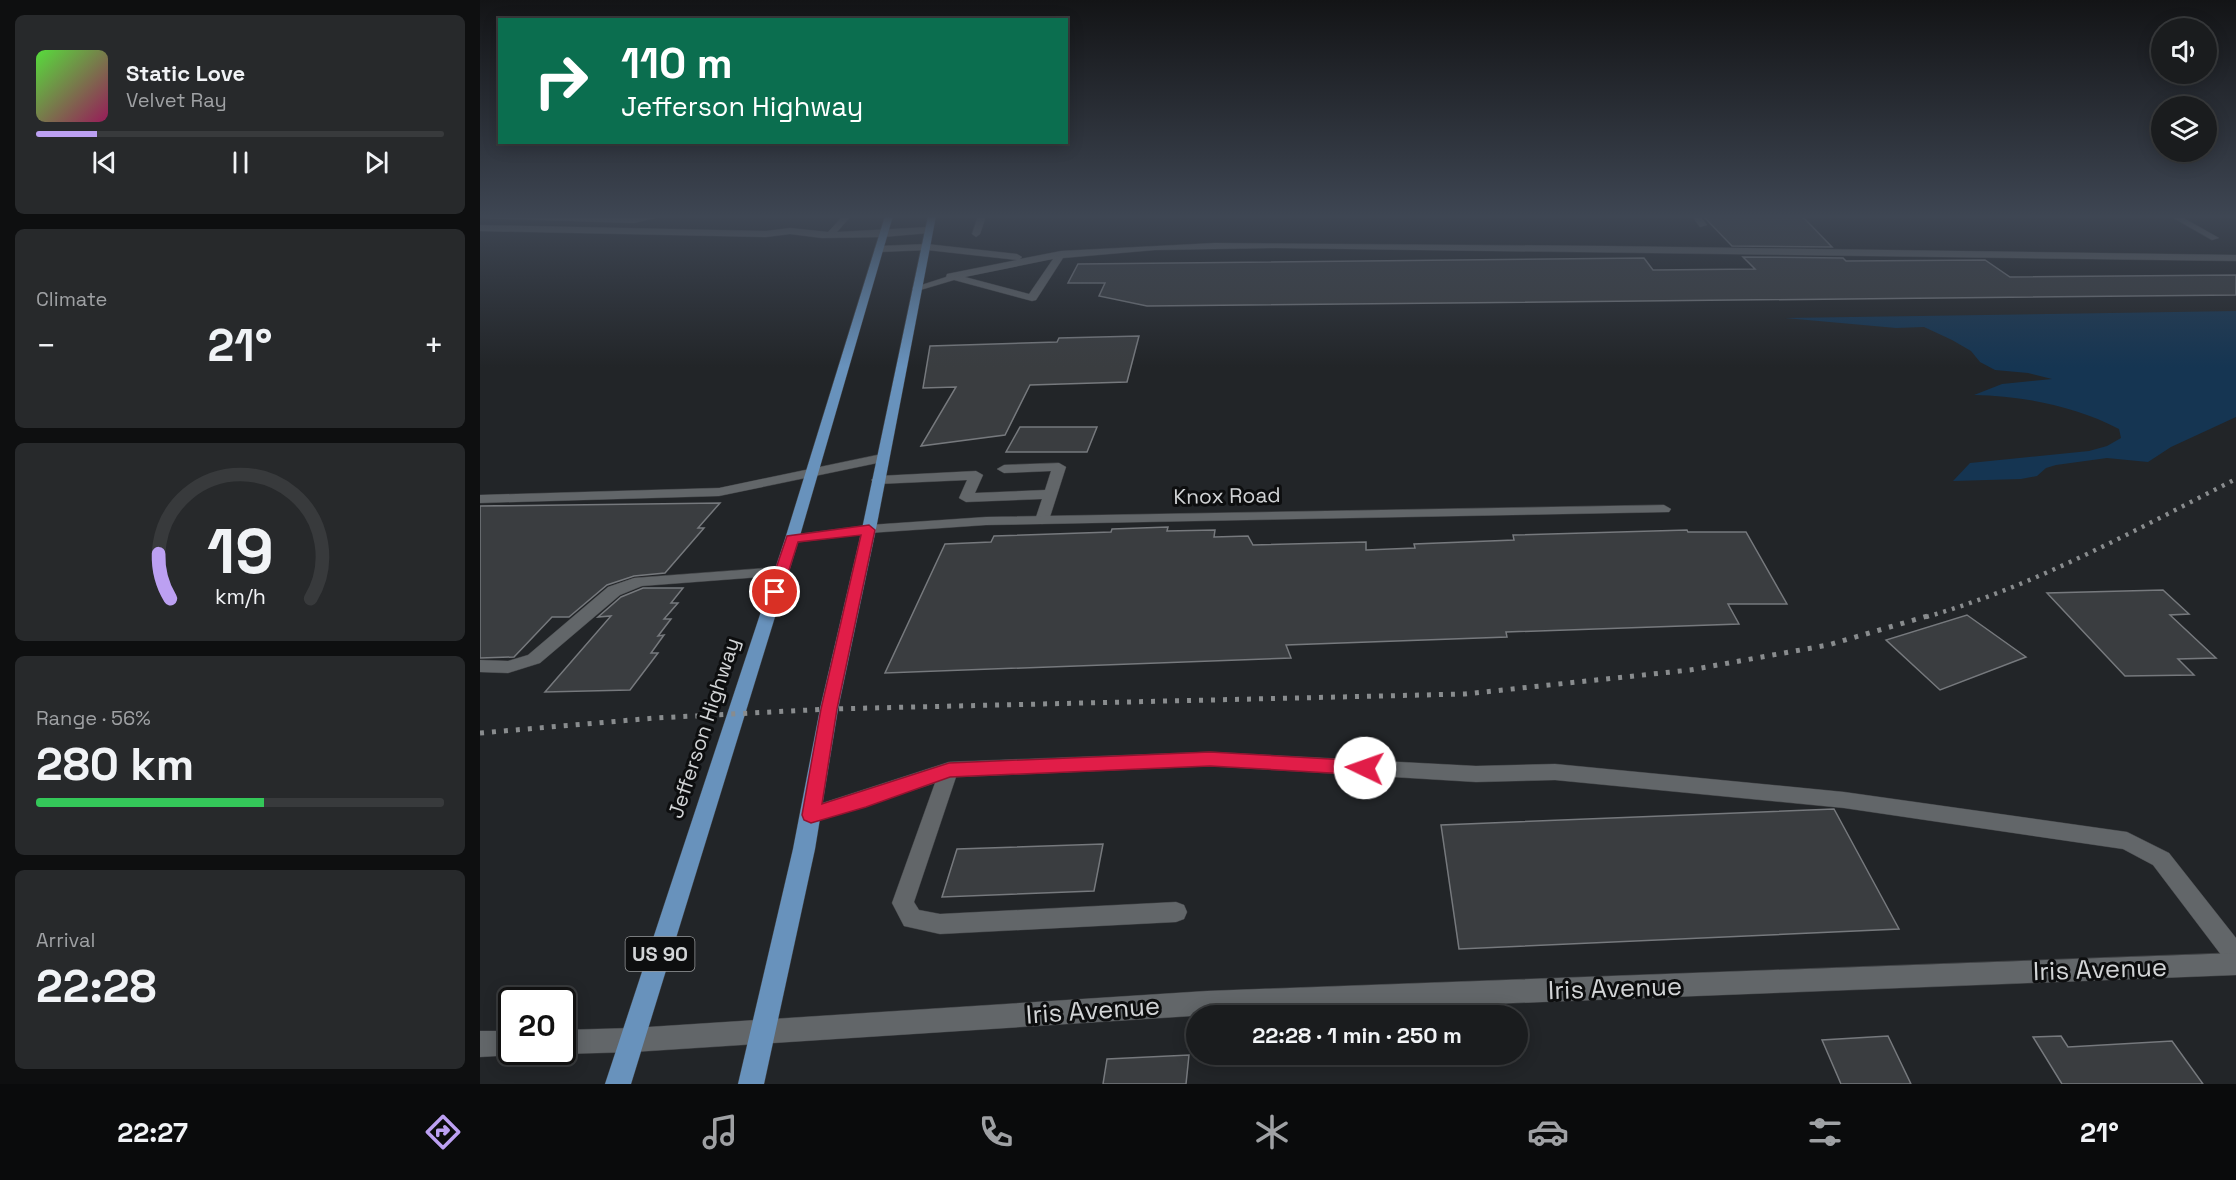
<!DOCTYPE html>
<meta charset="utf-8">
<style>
body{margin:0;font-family:"Space Grotesk",sans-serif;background:#27292b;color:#f1f3f6;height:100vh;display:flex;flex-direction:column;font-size:22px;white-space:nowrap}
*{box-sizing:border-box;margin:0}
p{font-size:20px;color:#9fa1a4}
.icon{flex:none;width:33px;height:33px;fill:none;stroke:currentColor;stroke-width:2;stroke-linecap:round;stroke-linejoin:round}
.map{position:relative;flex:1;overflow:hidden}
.drawer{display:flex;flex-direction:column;gap:15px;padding:15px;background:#0e0f10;width:480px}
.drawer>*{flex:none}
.guide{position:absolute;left:18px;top:18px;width:570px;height:126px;border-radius:0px;box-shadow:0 3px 15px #0003,0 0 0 2px #383a3c;background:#0b6e4f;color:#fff;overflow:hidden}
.tools{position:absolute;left:1671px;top:18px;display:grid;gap:12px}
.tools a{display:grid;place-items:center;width:66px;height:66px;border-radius:50%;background:#1a1c1e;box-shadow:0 3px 15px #0003,0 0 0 2px #383a3c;font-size:30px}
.speed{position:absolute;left:18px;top:987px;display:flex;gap:12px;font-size:30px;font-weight:700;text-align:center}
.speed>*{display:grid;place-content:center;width:78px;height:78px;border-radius:50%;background:#1a1c1e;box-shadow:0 3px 15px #0003,0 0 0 2px #383a3c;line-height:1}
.speed .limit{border:3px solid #111;border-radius:9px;background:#fff;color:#111}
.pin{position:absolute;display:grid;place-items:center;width:51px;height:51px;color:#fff;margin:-26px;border:3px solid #fff;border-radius:50%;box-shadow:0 2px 6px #0007}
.me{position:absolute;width:66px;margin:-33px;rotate:273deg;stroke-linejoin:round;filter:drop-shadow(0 0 4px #0008)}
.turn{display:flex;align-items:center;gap:21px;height:126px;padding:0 24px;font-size:27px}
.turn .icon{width:78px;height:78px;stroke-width:2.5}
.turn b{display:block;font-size:42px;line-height:51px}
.big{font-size:45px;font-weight:700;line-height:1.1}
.drawer .card{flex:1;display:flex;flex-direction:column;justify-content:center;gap:9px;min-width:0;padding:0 21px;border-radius:9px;background:#27292b}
.drawer .dial{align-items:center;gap:0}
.dial svg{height:156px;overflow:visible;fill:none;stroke:#383a3c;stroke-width:7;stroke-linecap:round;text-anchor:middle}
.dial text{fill:#f1f3f6;stroke:none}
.song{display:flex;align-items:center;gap:18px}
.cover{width:72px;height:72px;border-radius:9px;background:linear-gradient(135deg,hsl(110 70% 55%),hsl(330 70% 35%))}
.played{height:6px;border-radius:3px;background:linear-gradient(90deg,#bca0f2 15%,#383a3c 15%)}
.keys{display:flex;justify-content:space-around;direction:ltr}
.heat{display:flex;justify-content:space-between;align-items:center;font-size:33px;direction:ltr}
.charge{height:9px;border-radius:4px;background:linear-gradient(90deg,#34c759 56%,#383a3c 0)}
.trip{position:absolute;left:706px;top:1005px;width:342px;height:60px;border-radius:30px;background:#1a1c1e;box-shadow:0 3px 15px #0003,0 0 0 2px #383a3c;font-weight:700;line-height:60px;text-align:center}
.dock{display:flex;height:96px;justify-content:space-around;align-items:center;background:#0a0b0c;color:#9fa1a4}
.dock .icon{width:42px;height:42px}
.dock .selected{color:#bca0f2}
.dock b{font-size:27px;color:#f1f3f6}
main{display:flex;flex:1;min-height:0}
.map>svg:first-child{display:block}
.green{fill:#153552}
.building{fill:#3a3d40;stroke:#76797d;stroke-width:1.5}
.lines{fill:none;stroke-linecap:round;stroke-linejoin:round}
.lane-casing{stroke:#3f4144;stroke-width:1}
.street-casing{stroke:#3f4144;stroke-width:1}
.primary-casing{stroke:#3f4144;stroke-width:1}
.lane{fill:#626669;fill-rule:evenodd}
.street{fill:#626669;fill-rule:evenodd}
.primary{fill:#6892bc;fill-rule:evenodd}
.rail-far1{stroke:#898c8e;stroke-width:4.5;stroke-dasharray:3 6;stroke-linecap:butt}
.rail{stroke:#898c8e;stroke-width:5;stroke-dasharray:4 8;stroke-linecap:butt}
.route{fill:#e11d48;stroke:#92132f;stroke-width:1.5}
.labels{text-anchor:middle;stroke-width:6;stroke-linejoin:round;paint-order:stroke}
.shield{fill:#0d0e0f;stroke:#97999a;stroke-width:1.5}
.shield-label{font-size:20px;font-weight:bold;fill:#d2d4d6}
.street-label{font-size:21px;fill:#d2d4d6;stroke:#0d0e0f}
.near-street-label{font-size:26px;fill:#d2d4d6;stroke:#0d0e0f}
</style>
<main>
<section class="drawer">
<div class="card">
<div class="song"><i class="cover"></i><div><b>Static Love</b><p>Velvet Ray</p></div></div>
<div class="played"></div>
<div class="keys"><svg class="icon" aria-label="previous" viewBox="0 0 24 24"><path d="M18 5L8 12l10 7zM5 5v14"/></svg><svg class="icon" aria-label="pause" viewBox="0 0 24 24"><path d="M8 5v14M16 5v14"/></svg><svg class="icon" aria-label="next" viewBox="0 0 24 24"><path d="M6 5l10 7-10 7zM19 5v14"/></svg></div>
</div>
<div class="card"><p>Climate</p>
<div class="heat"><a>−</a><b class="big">21°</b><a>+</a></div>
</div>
<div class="card dial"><svg viewBox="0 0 100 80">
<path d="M14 69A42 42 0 1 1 86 69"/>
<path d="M14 69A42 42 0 0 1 8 46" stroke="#bca0f2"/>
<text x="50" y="56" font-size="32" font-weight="700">19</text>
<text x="50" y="72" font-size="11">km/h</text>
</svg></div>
<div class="card"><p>Range · 56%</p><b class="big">280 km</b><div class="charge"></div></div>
<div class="card"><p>Arrival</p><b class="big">22:28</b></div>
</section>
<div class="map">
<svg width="1756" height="1084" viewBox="0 0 1756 1084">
<rect width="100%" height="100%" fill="#222528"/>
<!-- green -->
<path class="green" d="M1756 311V417L1691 447 1668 462 1627 458 1576 465 1566 468 1557 476 1541 479 1473 481 1490 463 1609 451 1627 446 1641 438 1639 429C1595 406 1543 396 1494 395L1522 384 1572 379 1548 373 1515 370 1500 362 1491 351 1472 340 1444 327 1416 328 1305 318Z"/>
<!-- building -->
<g class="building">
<path d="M1223 216H1322L1352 247 1252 246Z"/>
<path d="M1263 257 1363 258 1366 261 1505 260 1530 277 1756 275V295L667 306 619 296 625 283H588L598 264 1164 258 1173 270 1275 269Z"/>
<path d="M659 336 647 382 550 385 525 435 441 446 476 387 443 388 450 346 577 342 579 338Z"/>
<path d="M540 427H617L607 452H526Z"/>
<path d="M240 503 218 528H224L185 573 154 576 127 585 89 617H72L34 657 0 658V506Z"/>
<path d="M688 527 687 531 735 530 734 537 768 536 773 545 886 542V550L935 548 934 544 1034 540 1033 535 1207 530 1208 532H1266L1307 604H1248L1259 624 1026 632 1027 637 806 645 811 658 405 673 465 544 511 542 514 536 631 532 632 529Z"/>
<path d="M163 588H203L191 603H198L184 619H191L178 636 184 635 171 653H178L150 690 65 692 131 616 118 617 141 597Z"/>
<path d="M1683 590 1709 614 1690 615 1736 658 1698 659 1714 675 1645 676 1567 593Z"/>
<path d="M1487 615 1546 657 1460 690 1406 640Z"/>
<path d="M1354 809 1419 929 979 949 961 825Z"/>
<path d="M623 844 614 891 462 897 477 849Z"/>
<path d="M1408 1036 1431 1084H1361L1342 1040Z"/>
<path d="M1581 1036 1588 1047 1692 1041 1723 1084H1582L1553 1037Z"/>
<path d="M709 1055 706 1084H623L627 1059Z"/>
</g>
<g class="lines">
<defs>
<g id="lane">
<path d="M0 216H184L154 223 0 218Z"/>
<path d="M363 216H371L357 232 449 227 453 230 449 233 403 237 342 238 310 234 286 237 0 231V225L286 231 310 228 348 232Z"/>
<path d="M498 216H506L500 234 496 237 492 234Z"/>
<path d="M1212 216H1220L1227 225 1220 227Z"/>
<path d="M1690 216H1700L1739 238 1732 240Z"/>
<path d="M735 243 1127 246 1756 255V261L796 248 675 250 583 258 556 300 552 301 474 280 437 291 432 288 466 277 467 274 537 260 447 250 399 252 394 249 399 246 447 244 537 254 542 257 540 259 581 251ZM573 259 549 294 485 277Z"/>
<path d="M402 454 407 455 409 458 407 461 239 496 0 503V495L239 488Z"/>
<path d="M579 463 586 467 569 520 562 524 555 520 562 499 486 502 479 498 487 480 398 484 391 480 398 476 496 471 503 475 495 493 565 490 571 471 524 473 517 469 524 465Z"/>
<path d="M301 567 309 572 307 575 162 586 140 595 60 663 28 673 0 672V660L28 661 48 655 128 587 154 578Z"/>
<path d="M730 752 996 766 1075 764 1364 792 1647 832 1689 853 1756 938V967L1748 964 1673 865 1643 849 1364 808 1075 780 996 782 730 766 476 777 434 902 439 910 460 914 696 902 704 905 707 912 704 919 696 922 460 934 424 926 412 903 455 783 331 823 324 821 321 815 324 809 469 762Z"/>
</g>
<g id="street">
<path d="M1184 505 1191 509 1189 512 506 525 389 533 312 543 305 539 312 535 389 525 506 517Z"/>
<path d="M1756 953V975L727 1015 153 1052 82 1054 75 1052H82V1030L153 1028 727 991Z"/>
<path d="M0 1031H32V1052H41L32 1055 0 1057Z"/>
</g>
<g id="primary">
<path d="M405 216H413L319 539 151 1084H125L305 539Z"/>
<path d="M448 216H456L396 529 358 709 335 849 284 1084H258L313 849 340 709 382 529Z"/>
</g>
</defs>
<!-- lane casing -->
<use href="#lane" class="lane-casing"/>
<!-- street casing -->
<use href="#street" class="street-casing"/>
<!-- primary casing -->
<use href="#primary" class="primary-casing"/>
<!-- lane -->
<use href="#lane" class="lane"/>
<!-- street -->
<use href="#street" class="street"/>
<!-- primary -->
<use href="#primary" class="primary"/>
<!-- rail-far1 -->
<path class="rail-far1" d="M1446 617C1555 586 1655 530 1756 479"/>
<!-- rail -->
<path class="rail" d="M0 733 175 718 349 709 985 694 1210 670 1348 645 1451 615"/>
</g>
<!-- sky -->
<linearGradient id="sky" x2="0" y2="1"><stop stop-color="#131416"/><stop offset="0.59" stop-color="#3e4653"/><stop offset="1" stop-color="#3e4653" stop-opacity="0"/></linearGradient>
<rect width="1756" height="367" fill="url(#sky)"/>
<!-- route -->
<path class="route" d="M389 525 395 530 357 709 342 804 469 763 730 752 885 761 892 763 894 768 892 773 885 775 730 766 470 777 386 807 331 823 324 820 322 815 341 709 381 535 318 542 302 592 295 596 288 592 307 536Z"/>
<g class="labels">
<!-- shield labels -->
<rect class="shield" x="145.5" y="937" width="69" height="34" rx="4.5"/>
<g class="shield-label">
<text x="180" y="961">US 90</text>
</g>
<!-- street labels -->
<g class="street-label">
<text transform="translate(747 496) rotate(-1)" y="7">Knox Road</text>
<text transform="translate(224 728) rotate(-72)" y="7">Jefferson Highway</text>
</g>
<!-- near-street labels -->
<g class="near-street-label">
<text transform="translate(1620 969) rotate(-2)" y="9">Iris Avenue</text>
<text transform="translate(1135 988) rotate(-2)" y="9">Iris Avenue</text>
<text transform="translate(613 1010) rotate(-4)" y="9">Iris Avenue</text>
</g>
</g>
</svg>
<div class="tools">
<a><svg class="icon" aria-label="sound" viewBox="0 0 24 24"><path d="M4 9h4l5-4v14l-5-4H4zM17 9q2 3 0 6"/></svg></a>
<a><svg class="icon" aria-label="layers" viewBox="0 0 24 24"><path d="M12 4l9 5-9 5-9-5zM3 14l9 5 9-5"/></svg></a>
</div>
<div class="speed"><div class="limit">20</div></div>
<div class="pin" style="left:295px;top:592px;background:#d93025"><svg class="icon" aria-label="arrive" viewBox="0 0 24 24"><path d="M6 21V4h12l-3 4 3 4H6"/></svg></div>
<svg class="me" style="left:885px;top:768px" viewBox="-20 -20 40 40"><circle r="19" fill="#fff"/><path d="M0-13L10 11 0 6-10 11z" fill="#e11d48"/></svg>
<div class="trip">22:28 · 1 min · 250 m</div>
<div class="guide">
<div class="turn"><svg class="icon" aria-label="right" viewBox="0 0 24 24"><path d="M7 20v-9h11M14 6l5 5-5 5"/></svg><div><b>110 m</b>Jefferson Highway</div></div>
</div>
</div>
</main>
<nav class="dock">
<b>22:27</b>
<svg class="icon selected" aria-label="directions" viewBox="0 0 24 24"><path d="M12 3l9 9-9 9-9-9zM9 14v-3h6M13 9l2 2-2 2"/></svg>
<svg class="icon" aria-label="music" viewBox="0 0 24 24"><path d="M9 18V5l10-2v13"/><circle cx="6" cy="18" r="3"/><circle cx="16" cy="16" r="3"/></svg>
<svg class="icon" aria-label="phone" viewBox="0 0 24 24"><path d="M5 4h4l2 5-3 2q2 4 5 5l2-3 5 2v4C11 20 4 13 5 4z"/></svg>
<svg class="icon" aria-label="climate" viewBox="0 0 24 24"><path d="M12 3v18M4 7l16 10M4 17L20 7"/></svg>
<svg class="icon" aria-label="car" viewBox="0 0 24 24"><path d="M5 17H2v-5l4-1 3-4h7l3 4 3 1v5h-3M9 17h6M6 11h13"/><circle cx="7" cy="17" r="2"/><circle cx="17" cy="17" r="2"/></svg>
<svg class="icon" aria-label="filters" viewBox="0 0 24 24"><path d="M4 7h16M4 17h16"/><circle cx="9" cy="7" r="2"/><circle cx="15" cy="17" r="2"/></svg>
<b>21°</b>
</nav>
